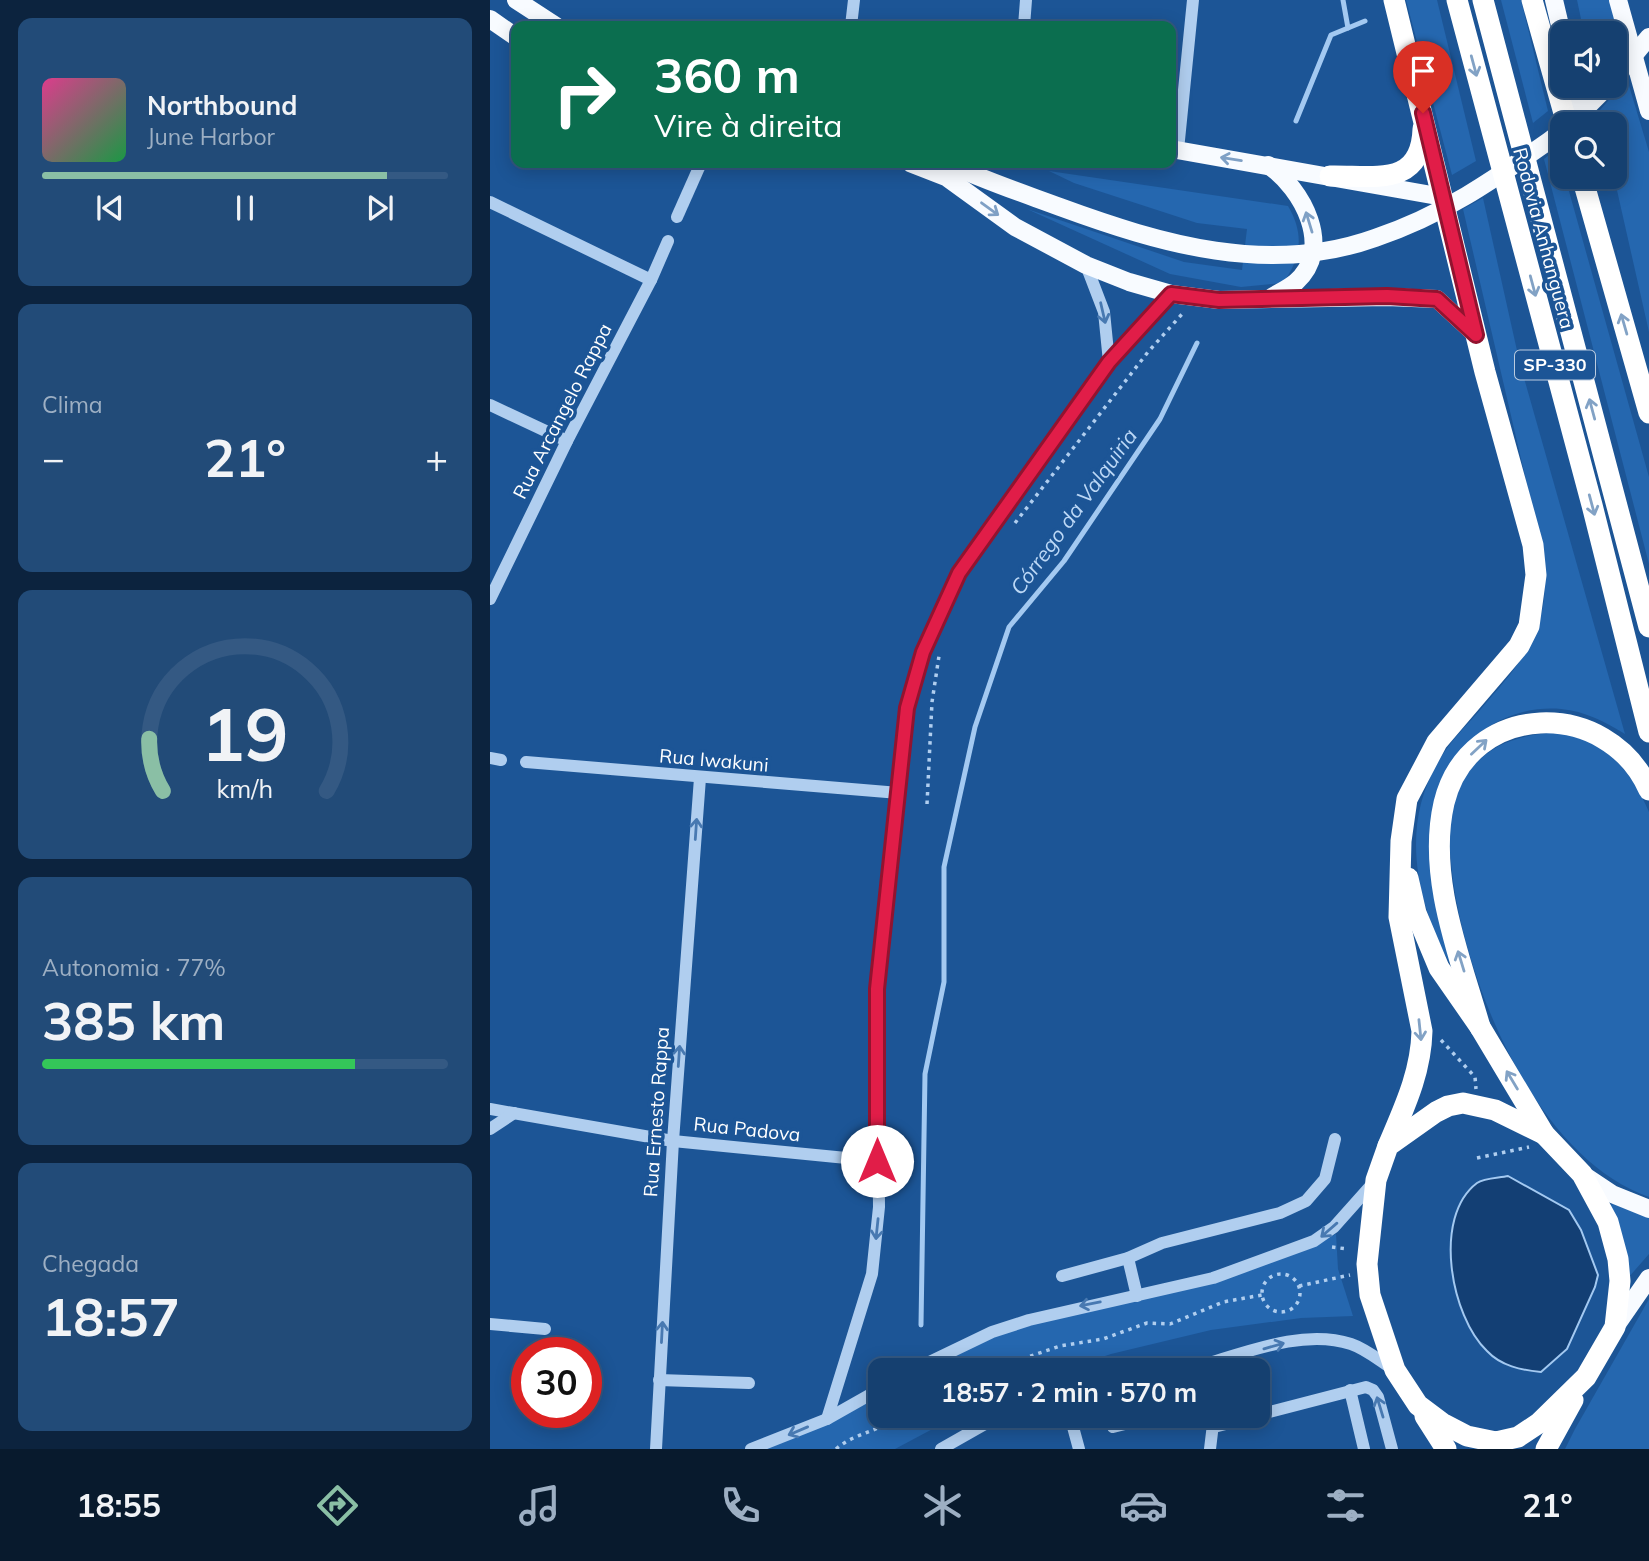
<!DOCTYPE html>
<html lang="pt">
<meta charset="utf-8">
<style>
body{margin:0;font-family:Mulish,sans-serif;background:#224b78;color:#f1f3f6;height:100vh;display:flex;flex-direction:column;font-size:26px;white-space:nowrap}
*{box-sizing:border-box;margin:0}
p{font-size:23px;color:#9dafc3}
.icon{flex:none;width:38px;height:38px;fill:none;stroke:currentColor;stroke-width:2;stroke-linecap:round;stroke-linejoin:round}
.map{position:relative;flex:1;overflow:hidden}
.sheet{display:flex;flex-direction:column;gap:18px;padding:18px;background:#0c233e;width:490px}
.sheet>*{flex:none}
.hud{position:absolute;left:21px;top:21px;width:665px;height:147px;border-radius:14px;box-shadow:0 4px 18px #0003,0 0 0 2px #345983;background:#0b6e4f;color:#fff;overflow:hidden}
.controls{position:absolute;left:1060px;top:21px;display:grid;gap:14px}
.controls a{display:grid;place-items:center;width:77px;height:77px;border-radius:14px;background:#154070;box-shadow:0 4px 18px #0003,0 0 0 2px #345983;font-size:35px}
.speed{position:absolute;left:21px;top:1337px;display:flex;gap:14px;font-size:35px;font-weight:700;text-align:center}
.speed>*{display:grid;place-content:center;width:91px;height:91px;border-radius:50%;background:#154070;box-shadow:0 4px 18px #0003,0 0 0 2px #345983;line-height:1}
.speed .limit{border:10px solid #d22;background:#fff;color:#111}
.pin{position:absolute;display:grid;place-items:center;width:60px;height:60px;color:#fff;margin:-72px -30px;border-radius:50% 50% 50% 0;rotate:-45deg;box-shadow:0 0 7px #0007}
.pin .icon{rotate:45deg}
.me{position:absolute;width:77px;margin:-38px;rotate:0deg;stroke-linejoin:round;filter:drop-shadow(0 0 5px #0008)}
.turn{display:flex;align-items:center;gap:24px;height:147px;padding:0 28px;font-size:32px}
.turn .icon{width:91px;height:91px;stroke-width:2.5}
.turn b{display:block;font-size:49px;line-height:60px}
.big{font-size:52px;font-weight:700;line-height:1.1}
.sheet .card{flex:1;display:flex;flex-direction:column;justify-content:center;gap:10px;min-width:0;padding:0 24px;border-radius:14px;background:#224b78}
.sheet .dial{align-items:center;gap:0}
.dial svg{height:182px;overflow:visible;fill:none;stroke:#345983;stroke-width:7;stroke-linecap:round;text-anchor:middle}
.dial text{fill:#f1f3f6;stroke:none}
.song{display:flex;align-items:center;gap:21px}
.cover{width:84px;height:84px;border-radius:10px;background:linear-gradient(135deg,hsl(330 70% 55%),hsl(140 70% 35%))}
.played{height:7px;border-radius:4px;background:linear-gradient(90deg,#8abfa5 85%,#345983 85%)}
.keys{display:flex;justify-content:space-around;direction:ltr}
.heat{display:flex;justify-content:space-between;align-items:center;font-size:38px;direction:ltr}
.charge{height:10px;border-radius:5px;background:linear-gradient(90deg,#34c759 77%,#345983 0)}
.trip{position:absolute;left:378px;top:1358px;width:402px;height:70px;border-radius:14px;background:#154070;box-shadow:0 4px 18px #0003,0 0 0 2px #345983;font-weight:700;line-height:70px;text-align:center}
.tab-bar{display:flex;height:112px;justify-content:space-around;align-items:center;background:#081a2d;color:#9dafc3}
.tab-bar .icon{width:49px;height:49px}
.tab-bar .current{color:#8abfa5}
.tab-bar b{font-size:32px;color:#f1f3f6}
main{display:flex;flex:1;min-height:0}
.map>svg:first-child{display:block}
.green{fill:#2567af}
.water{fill:#133f74;stroke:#a3c9f1;stroke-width:2}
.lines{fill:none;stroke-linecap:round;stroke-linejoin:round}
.stream{stroke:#a3c9f1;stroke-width:5}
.path{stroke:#b0ceef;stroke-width:3.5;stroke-dasharray:3.5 5;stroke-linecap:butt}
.minor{stroke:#b0ceef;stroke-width:12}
.major{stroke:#f8fbff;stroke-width:18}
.highway{stroke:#fff;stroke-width:21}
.oneway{stroke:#82a2c5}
.oneway2{stroke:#7fa0c5}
.oneway3{stroke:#4879b1}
.route-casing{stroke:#92132f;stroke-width:18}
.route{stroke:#e11d48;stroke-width:12}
.labels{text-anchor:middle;stroke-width:7;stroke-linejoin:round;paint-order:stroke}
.shield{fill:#1c5596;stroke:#bbcce0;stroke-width:2}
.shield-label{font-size:18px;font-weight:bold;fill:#fff}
.street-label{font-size:19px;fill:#fff;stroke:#1c5596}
.water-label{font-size:21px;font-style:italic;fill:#bcd8f6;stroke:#1c5596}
</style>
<main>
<section class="sheet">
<div class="card">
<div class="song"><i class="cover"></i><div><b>Northbound</b><p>June Harbor</p></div></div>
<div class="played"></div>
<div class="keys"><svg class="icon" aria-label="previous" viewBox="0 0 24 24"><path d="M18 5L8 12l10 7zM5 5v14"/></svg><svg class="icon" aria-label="pause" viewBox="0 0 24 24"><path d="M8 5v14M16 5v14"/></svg><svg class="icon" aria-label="next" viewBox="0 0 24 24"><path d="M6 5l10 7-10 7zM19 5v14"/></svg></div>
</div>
<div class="card"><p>Clima</p>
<div class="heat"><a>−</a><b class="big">21°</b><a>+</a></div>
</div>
<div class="card dial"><svg viewBox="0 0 100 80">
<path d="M14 69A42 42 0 1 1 86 69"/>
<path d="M14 69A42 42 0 0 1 8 46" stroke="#8abfa5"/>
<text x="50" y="56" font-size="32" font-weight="700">19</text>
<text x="50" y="72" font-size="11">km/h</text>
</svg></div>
<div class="card"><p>Autonomia · 77%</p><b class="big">385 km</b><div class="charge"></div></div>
<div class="card"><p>Chegada</p><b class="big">18:57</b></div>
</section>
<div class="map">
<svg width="1159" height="1449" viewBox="0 0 1159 1449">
<rect width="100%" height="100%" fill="#1c5596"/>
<!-- green -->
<g class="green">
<path d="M916 0H947L986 161 962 175Z"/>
<path d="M1011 0H1031L1058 111 1043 123Z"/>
<path d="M1087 0H1120L1130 29 1125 35 1094 33Z"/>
<path d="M1137 79 1159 152V332L1124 177 1125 124H1113L1110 110Z"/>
<path d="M1067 148 1073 177H1075L1159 477V564L1054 159Z"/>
<path d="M559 171 798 206C814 233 812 257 793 283L751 287 680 274 537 209 694 262 752 270 757 229 707 223 584 183Z"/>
<path d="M993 198 1030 364 1135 734C1115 722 1095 711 1071 709 1002 703 942 760 941 828 941 842 946 857 948 871 953 900 958 930 963 960L959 962C925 899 910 823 950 759 961 740 977 725 991 709 1015 681 1042 653 1051 615 1058 589 1054 562 1049 536L973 209Z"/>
<path d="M1067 732C1114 739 1141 770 1159 812V1197C1047 1158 978 988 963 880 960 851 954 817 967 790 990 747 1021 736 1067 732Z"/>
<path d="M1123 1204 1159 1218V1254L1138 1278 1119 1206Z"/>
<path d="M846 1234 848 1269 863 1316 811 1318 721 1330 621 1354 573 1370H431L502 1336 818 1248Z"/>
<path d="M1159 1299V1449H1075L1085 1429Z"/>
<path d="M390 1394V1416H467L405 1449H270Z"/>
</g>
<!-- water -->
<path class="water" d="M1018 1176 1079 1210 1091 1230 1108 1275 1105 1287 1077 1349 1051 1372C1031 1370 1011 1366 997 1351 961 1317 942 1217 987 1183 994 1178 1009 1178 1018 1176Z"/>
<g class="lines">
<!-- stream -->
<g class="stream">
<path d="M853 0 858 28"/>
<path d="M806 121 841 35 875 21"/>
<path d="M431 1325 435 1074 454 982V867L485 727 519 627 574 561 670 419 707 343"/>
</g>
<!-- path -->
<g class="path">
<path d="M525 523 658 352 693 313"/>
<path d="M437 804 442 702 449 656"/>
<path d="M951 1040 985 1077 986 1089"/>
<path d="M987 1158 1039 1147"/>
<path d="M842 1247 857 1249"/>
<circle cx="791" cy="1293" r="19"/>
<path d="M809 1286 860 1275"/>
<path d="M500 1370 570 1346 613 1339 657 1323 680 1324 733 1302 772 1295"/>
<path d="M346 1449C366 1432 385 1434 407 1416"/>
</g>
<!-- minor -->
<g class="minor">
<path d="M361 26 364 0"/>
<path d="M534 26 536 0"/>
<path d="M688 150 703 0"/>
<path d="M0 202 161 280"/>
<path d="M187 217 211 163"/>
<path d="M596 265 614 312 619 362"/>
<path d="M0 405 77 441"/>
<path d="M0 599 77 441 161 280 178 241"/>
<path d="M0 758 11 760"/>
<path d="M36 762 409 793"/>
<path d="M0 1109 183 1141 387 1161"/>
<path d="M0 1129 24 1113"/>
<path d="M638 1258 647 1296"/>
<path d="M572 1276 638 1258 672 1243 790 1213 816 1201 835 1179 845 1139"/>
<path d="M0 1324 55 1329"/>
<path d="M423 1370 502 1332 539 1320 723 1278 824 1241 844 1227 885 1181"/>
<path d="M695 1370C746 1357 809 1327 861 1344 876 1349 890 1361 903 1369"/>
<path d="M169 1380 259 1383"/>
<path d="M860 1390 874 1449"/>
<path d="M768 1415 876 1387 883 1390 888 1397 902 1449"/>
<path d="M580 1416 589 1449"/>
<path d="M337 1419 382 1274 389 1207 387 989 417 707 433 652 469 573 619 362 681 294"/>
<path d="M623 1427 667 1416"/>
<path d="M724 1427 767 1416"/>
<path d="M166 1449 183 1141 210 778"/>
<path d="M261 1449 337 1419 390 1389"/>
<path d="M451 1449 495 1424 517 1416"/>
<path d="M720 1449 724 1416"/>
</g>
<!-- major -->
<g class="major">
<path d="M26 0 66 26"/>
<path d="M1064 0 1073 38"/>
<path d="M1128 0 1159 111"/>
<path d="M0 19 26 37"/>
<path d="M1125 78 1159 37"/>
<path d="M1082 86 1089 124"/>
<path d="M1080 124 1118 86"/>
<path d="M681 149 953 197"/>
<path d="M420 163 456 177 525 227 596 265 639 282 681 294 729 300 897 297 947 299 986 335"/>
<path d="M457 163C493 180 532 193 570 207 671 244 779 276 885 238 959 213 1010 175 1073 131"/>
<path d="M778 165C813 189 844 248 806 282 799 288 790 292 782 297"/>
<path d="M1092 1174 1122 1194 1159 1209"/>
<path d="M1125 1327 1159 1278"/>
</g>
<!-- highway -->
<g class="highway">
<path d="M967 0 1102 505 1159 732"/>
<path d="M993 0 1159 627"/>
<path d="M1042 0 1077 124"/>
<path d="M840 176C884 175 931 188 933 129"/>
<path d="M1092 177 1159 413"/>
<path d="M918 878 926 913 949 968 990 1027 1054 1134"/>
<path d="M990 1027C970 957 937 877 954 803 979 700 1118 697 1159 790"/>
<path d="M973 1103 1005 1110 1054 1134 1092 1174 1118 1222 1128 1259 1130 1281 1125 1327 1096 1377 1049 1423 1028 1437 1006 1442 977 1436 952 1423 928 1405 905 1370 880 1295 877 1264 886 1180 898 1146 946 1112 958 1106Z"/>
<path d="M898 1146C914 1108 931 1073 932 1031L909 917 911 841 917 799 947 742 1029 646 1039 626 1046 575 1043 545 995 372 904 0"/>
<path d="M935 1416 956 1449"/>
<path d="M1056 1449 1083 1400"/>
</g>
</g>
<!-- one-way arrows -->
<defs><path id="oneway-shaft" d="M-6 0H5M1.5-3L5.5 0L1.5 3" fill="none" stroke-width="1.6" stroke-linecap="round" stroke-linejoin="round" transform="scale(1.75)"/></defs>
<g class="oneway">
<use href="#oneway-shaft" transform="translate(984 66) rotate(75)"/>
<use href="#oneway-shaft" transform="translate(1043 286) rotate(75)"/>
<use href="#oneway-shaft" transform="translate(1134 324) rotate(-106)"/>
<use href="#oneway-shaft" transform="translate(1102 409) rotate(-105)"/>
<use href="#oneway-shaft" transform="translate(1102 505) rotate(75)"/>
<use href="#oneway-shaft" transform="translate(989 747) rotate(-43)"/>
<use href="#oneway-shaft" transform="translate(971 961) rotate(-107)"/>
<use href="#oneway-shaft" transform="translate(930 1030) rotate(84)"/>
<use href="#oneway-shaft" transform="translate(1022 1080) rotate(-121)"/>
</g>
<g class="oneway2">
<use href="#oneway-shaft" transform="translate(741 159) rotate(-171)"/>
<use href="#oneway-shaft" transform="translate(500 209) rotate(36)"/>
<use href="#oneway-shaft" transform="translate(819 222) rotate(-107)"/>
</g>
<g class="oneway3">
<use href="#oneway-shaft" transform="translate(613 313) rotate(77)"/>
<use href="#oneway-shaft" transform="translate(206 829) rotate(-86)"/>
<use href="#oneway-shaft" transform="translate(189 1056) rotate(-86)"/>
<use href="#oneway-shaft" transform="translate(387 1229) rotate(96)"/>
<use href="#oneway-shaft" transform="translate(839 1230) rotate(139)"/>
<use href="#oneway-shaft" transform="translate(600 1304) rotate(169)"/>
<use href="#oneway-shaft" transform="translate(172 1332) rotate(-87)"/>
<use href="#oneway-shaft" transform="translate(784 1346) rotate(-16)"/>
<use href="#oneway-shaft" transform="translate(890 1407) rotate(-107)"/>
<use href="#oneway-shaft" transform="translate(308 1431) rotate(157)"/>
</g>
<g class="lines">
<defs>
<path id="route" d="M387 1161V989L417 708 433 652 469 573 619 362 681 294 729 300 897 296 947 299 986 335 933 113"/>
</defs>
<!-- route casing -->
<use href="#route" class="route-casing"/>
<!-- route -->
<use href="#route" class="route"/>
</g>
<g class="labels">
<!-- shield labels -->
<rect class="shield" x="1025" y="350.5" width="80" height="29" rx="5"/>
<g class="shield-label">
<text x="1065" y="371">SP-330</text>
</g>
<!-- street labels -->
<g class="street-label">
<text transform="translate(1054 238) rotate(75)" y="7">Rodovia Anhanguera</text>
<text transform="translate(72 411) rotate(-63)" y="7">Rua Arcangelo Rappa</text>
<text transform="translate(224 760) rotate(5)" y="7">Rua Iwakuni</text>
<text transform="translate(166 1112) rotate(-86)" y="7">Rua Ernesto Rappa</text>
<text transform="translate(257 1129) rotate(6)" y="7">Rua Padova</text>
</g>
<!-- water labels -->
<g class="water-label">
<text transform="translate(584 512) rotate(-54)" y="7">Córrego da Valquiria</text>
</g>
</g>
</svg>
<div class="controls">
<a><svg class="icon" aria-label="sound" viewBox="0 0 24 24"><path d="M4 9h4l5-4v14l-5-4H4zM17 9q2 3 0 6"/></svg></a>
<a><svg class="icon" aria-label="search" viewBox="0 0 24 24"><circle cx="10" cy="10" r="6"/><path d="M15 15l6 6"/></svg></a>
</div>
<div class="speed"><div class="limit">30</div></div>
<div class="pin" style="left:933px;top:113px;background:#d93025"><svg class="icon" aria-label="arrive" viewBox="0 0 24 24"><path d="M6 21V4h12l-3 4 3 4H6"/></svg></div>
<svg class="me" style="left:387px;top:1161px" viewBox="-20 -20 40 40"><circle r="19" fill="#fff"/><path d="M0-13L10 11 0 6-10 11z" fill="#e11d48"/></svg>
<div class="trip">18:57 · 2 min · 570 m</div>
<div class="hud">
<div class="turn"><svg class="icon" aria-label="right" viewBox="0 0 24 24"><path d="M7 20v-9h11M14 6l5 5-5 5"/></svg><div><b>360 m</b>Vire à direita</div></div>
</div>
</div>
</main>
<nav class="tab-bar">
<b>18:55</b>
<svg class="icon current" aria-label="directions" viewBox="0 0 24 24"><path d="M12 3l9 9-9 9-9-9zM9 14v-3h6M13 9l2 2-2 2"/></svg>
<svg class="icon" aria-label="music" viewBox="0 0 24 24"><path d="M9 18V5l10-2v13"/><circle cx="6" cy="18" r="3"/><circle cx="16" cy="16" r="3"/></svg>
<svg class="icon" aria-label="phone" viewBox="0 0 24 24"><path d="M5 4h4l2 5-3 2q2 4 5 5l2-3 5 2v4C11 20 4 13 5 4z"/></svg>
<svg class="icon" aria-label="climate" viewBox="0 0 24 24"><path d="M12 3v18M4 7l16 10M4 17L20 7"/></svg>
<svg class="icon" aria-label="car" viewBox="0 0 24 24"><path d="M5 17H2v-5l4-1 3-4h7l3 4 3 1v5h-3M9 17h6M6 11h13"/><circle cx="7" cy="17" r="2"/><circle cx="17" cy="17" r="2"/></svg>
<svg class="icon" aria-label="filters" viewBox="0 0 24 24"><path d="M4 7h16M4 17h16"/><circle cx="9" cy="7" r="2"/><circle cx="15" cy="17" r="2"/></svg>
<b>21°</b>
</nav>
